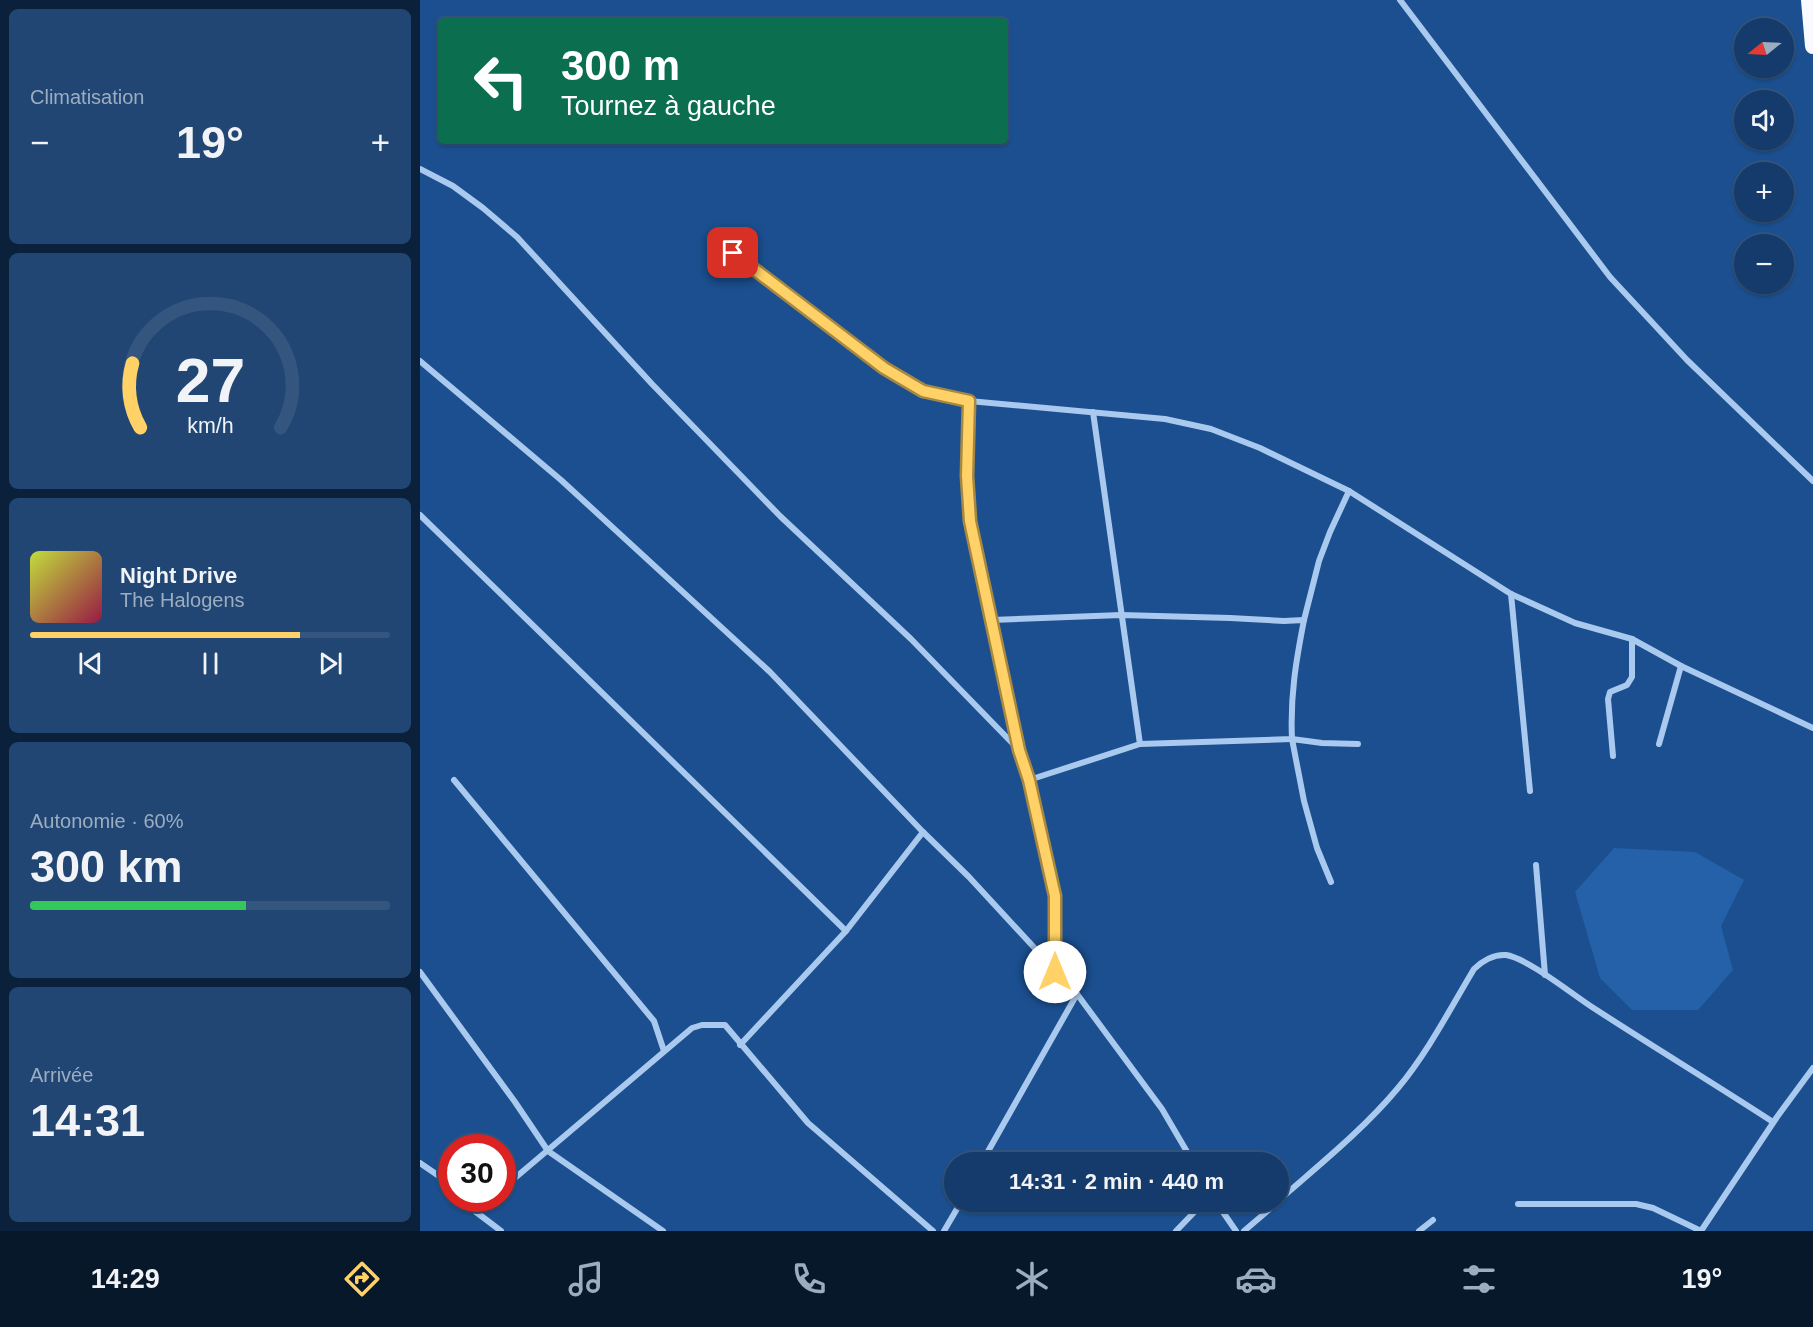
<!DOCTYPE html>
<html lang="fr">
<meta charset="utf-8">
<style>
body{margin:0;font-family:Helvetica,sans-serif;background:#214673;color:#f1f3f6;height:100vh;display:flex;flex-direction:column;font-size:22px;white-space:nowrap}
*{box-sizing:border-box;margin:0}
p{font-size:20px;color:#9dadc1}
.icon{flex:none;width:33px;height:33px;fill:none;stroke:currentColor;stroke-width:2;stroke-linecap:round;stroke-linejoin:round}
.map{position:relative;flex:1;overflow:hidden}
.details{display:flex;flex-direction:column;gap:9px;padding:9px;background:#0b203b;width:420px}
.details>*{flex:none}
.guide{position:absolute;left:18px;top:18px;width:570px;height:126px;border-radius:6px;box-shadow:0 2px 4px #0004,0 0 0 2px #33557e;background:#0b6e4f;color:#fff;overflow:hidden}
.needle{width:39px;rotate:252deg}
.buttons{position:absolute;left:1314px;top:18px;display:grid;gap:12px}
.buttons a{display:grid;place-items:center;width:60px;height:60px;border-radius:50%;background:#143b6b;box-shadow:0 2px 4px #0004,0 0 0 2px #33557e;font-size:30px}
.speed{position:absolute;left:18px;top:1134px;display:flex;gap:12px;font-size:30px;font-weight:700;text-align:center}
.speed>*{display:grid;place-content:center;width:78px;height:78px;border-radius:50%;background:#143b6b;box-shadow:0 2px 4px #0004,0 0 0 2px #33557e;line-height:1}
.speed .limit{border:9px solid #d22;background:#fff;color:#111}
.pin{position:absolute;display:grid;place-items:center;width:51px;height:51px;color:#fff;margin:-26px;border-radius:12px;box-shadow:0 3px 9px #0006}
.me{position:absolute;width:66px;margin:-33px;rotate:0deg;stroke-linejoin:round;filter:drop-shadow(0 0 4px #0008)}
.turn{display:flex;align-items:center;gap:21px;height:126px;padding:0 24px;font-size:27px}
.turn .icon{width:78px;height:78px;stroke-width:2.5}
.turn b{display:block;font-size:42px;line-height:51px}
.big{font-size:45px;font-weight:800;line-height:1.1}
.details .card{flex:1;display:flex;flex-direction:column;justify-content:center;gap:9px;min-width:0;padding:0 21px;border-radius:9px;background:#214673}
.details .dial{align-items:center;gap:0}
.dial svg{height:156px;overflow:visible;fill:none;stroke:#33557e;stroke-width:7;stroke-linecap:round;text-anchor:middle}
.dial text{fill:#f1f3f6;stroke:none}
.song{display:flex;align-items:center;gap:18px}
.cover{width:72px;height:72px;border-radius:9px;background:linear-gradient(135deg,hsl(70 70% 55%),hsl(340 70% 35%))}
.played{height:6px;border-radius:3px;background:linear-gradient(90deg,#ffd166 75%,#33557e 75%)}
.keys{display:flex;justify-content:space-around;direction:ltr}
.heat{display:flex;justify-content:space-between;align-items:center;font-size:33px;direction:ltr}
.charge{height:9px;border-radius:4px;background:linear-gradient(90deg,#34c759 60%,#33557e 0)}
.trip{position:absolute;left:524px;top:1152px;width:345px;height:60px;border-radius:30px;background:#143b6b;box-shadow:0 2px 4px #0004,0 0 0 2px #33557e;font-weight:800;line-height:60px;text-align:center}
.tabs{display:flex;height:96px;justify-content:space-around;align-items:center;background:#08182b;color:#9dadc1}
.tabs .icon{width:42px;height:42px}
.tabs .on{color:#ffd166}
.tabs b{font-size:27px;color:#f1f3f6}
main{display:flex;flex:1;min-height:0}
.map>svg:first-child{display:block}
.green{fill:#2461a8}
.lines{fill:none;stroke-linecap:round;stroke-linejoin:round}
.minor{stroke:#a9c9ee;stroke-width:6}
.trunk{stroke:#f8faff;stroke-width:16}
.route-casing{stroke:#a68842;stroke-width:15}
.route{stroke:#ffd166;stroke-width:10}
</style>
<main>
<section class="details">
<div class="card"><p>Climatisation</p>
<div class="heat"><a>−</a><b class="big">19°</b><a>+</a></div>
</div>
<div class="card dial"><svg viewBox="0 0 100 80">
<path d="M14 69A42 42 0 1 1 86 69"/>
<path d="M14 69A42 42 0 0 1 10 36" stroke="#ffd166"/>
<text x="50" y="56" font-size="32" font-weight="700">27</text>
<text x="50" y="72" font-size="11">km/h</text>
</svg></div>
<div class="card">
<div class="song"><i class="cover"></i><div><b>Night Drive</b><p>The Halogens</p></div></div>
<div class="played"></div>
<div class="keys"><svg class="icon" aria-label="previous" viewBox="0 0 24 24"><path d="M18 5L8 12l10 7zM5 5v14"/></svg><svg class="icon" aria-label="pause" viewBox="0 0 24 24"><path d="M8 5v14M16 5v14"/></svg><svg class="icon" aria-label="next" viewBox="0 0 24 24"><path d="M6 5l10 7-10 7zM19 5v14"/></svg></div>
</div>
<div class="card"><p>Autonomie · 60%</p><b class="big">300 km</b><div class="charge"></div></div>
<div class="card"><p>Arrivée</p><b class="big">14:31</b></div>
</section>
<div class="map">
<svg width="1393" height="1231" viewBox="0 0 1393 1231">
<rect width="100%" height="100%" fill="#1b4f8f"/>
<!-- green -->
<path class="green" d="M1194 848 1275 852 1324 880 1301 926 1313 970 1278 1010H1212L1180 978 1155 892Z"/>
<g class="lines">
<!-- minor -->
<g class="minor">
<path d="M980 0 1190 277 1267 360 1393 481"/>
<path d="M0 169 33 186 63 208 97 237 232 384 360 516 491 639 599 750"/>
<path d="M296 240 464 368 503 391 549 401 745 419 791 429 840 448 929 491 1091 594 1155 623 1212 639 1261 666 1393 728"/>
<path d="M0 361 141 480 350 672 503 832 549 877 657 994 742 1109 773 1162"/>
<path d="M549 401 547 476 551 521 599 750 609 780 635 896V971"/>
<path d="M673 412 720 744"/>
<path d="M0 515 426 931"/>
<path d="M1091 594 1110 791"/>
<path d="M572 620 701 615 810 618 864 621 884 620C876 661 870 696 872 739L720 744 609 780"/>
<path d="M884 620 899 561 910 532 929 491"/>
<path d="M1239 744 1261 666"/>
<path d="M1193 756 1188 699 1190 692 1207 685 1212 677V639"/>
<path d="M34 780 234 1021 244 1051"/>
<path d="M1116 865 1125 975"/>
<path d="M911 882 897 848 884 801 872 739 902 743 938 744"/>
<path d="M0 972 95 1102 128 1151 243 1231"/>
<path d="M320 1045 426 931 503 832"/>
<path d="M562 1162 657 994"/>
<path d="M0 1163 32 1185"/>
<path d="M82 1189 272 1028 282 1025H305L388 1123 513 1231"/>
<path d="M45 1198 56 1212"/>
<path d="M72 1198 56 1212 81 1231"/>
<path d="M858 1201C899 1165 943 1130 978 1088 1008 1052 1030 1009 1054 969 1062 961 1074 954 1086 955 1107 958 1152 994 1172 1007 1232 1046 1293 1083 1353 1122"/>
<path d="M796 1202 816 1231"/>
<path d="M1098 1204H1216L1233 1208 1281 1231"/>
<path d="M524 1231 541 1202"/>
<path d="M756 1231 784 1202"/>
<path d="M824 1231 858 1202"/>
<path d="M999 1231 1013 1220"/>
<path d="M1281 1231 1357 1117 1393 1068"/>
</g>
<!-- trunk -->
<path class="trunk" d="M1389 0 1393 46"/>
</g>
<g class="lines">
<defs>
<path id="route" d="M313 253 464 368 503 391 549 401 547 476 550 521 599 750 609 780 635 896V972"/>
</defs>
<!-- route casing -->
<use href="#route" class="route-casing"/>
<!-- route -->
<use href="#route" class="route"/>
</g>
</svg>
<div class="buttons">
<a><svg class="needle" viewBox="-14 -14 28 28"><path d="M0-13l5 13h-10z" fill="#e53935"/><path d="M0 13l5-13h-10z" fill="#9dadc1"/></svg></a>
<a><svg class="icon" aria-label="sound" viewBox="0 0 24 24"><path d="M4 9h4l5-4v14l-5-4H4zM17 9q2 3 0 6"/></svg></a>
<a>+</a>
<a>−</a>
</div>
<div class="speed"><div class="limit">30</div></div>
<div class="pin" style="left:313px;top:253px;background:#d93025"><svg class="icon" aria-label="arrive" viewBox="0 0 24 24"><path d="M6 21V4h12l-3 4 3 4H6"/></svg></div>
<svg class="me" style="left:635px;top:972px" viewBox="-20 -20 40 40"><circle r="19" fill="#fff"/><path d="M0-13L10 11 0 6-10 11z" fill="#ffd166"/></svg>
<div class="trip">14:31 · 2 min · 440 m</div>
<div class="guide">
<div class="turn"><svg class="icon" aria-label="left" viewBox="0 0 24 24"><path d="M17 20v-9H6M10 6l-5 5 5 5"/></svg><div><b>300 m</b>Tournez à gauche</div></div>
</div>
</div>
</main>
<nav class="tabs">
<b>14:29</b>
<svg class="icon on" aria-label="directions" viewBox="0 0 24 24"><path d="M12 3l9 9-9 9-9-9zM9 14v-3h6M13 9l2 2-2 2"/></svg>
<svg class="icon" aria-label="music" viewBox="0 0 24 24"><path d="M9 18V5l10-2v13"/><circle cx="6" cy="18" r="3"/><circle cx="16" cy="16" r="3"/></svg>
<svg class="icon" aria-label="phone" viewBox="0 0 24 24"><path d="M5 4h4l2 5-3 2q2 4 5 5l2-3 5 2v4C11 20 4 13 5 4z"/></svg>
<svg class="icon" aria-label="climate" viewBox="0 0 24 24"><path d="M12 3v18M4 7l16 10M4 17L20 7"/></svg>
<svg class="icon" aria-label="car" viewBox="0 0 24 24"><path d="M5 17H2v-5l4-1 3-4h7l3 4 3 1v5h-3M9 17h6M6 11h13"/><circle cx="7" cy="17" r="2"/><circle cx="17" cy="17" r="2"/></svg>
<svg class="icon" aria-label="filters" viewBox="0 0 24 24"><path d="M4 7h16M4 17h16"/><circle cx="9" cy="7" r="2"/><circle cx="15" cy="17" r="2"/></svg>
<b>19°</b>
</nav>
